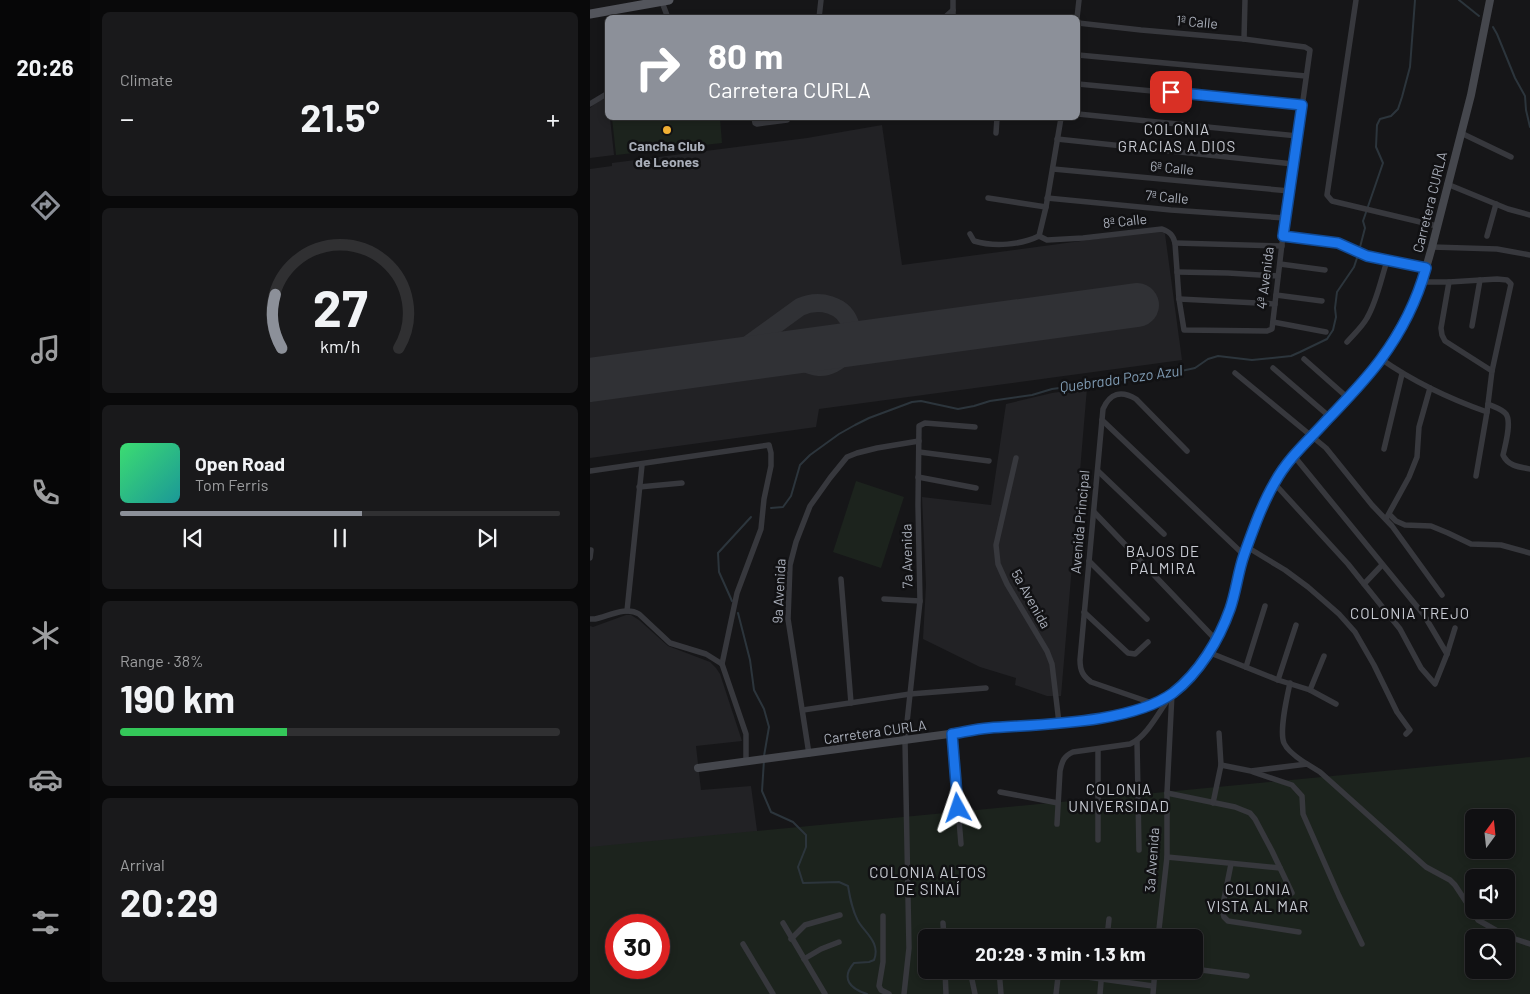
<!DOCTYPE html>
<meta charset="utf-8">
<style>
body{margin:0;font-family:Barlow,sans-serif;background:#19191b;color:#f1f3f6;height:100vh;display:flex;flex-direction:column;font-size:19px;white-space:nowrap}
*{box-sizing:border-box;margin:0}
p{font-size:16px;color:#9c9d9f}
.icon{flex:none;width:28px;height:28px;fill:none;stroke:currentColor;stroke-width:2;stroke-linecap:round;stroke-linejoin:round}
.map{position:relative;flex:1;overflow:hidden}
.side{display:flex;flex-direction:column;gap:12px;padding:12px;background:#09090a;width:500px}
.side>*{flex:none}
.hud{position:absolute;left:15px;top:15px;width:475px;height:105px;border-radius:8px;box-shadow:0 2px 8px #0003,0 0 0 1px #303032;background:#8c9099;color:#fff;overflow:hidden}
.needle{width:32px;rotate:15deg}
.controls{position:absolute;left:875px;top:809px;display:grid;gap:10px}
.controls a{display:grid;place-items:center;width:50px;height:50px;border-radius:8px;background:#101012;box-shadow:0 2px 8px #0003,0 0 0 1px #303032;font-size:25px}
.speed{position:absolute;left:15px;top:914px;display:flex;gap:10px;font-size:25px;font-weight:700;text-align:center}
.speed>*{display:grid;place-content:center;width:65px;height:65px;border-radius:50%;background:#101012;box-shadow:0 2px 8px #0003,0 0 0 1px #303032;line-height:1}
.speed .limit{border:8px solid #d22;background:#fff;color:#111}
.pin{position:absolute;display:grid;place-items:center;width:42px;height:42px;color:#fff;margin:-21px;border-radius:10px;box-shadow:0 2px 8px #0006}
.me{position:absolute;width:55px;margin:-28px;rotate:355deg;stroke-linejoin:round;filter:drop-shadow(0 0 4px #0008)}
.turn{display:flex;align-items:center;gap:18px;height:105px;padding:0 20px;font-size:22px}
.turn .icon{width:65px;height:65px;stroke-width:2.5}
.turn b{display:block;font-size:35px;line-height:42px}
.big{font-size:38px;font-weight:700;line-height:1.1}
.side .tile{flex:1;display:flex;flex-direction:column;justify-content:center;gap:8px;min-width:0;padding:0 18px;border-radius:8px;background:#19191b}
.side .dial{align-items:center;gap:0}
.dial svg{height:130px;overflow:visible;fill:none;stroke:#303032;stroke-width:7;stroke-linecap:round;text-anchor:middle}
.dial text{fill:#f1f3f6;stroke:none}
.song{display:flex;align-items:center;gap:15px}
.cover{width:60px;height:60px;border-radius:8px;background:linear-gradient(135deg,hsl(140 70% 55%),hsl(180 70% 35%))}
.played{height:5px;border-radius:2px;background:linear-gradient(90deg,#8c9099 55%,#303032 55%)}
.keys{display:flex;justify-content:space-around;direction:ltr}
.heat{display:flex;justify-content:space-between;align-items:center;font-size:28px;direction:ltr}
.charge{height:8px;border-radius:4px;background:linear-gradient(90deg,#34c759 38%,#303032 0)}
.trip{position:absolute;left:328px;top:929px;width:285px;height:50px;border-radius:8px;background:#101012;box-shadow:0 2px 8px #0003,0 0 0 1px #303032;font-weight:700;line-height:50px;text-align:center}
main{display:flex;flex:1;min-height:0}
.menu{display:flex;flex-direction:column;width:90px;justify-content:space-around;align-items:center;background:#060607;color:#9c9d9f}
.menu .icon{width:35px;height:35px}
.menu .selected{color:#8c9099}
.menu b{font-size:22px;color:#f1f3f6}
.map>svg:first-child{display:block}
.built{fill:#222225;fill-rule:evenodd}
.green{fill:#1c231d;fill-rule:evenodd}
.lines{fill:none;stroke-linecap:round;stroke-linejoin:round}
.stream{stroke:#2c353c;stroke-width:2}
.taxiway{stroke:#303135;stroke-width:18}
.runway{stroke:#303135;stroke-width:44}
.minor{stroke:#37383d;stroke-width:5.5}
.secondary{stroke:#45474d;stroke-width:8}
.primary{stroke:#53555c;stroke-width:9}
.route-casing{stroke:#114b97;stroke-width:12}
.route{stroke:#1a73e8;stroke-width:9}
.poi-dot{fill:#f2b134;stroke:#111113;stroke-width:2}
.labels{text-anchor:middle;stroke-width:5;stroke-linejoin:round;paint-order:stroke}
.street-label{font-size:14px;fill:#a8adb8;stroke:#111113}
.poi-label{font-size:14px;font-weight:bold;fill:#a8adb8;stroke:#111113}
.neighbourhood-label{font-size:15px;letter-spacing:1px;fill:#c9ccd4;stroke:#111113}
.water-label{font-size:15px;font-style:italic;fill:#7f9bb3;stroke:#111113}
</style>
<main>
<nav class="menu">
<b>20:26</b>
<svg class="icon selected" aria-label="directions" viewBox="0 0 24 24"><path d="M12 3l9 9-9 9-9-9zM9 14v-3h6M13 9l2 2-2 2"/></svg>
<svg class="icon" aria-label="music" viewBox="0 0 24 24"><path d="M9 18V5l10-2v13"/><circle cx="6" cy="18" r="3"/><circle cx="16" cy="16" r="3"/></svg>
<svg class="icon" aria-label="phone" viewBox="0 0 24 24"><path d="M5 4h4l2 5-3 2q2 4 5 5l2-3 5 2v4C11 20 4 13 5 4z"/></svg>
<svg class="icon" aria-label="climate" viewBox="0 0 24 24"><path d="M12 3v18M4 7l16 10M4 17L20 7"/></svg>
<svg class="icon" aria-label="car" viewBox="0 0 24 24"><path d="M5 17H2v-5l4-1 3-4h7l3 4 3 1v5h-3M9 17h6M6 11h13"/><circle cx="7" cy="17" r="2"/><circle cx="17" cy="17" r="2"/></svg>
<svg class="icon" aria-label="filters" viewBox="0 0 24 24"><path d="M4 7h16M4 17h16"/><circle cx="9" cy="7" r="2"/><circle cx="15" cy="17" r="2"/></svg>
</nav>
<section class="side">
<div class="tile"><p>Climate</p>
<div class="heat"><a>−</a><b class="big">21.5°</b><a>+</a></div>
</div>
<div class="tile dial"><svg viewBox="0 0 100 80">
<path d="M14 69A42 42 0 1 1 86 69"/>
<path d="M14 69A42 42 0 0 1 10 36" stroke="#8c9099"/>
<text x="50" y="56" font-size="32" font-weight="700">27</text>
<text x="50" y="72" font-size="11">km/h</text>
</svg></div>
<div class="tile">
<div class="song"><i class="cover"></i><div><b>Open Road</b><p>Tom Ferris</p></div></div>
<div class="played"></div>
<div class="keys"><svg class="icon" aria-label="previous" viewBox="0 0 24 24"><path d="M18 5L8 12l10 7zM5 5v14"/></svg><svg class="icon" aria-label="pause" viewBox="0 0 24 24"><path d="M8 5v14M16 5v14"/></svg><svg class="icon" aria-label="next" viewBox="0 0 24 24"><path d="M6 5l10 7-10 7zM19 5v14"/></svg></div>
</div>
<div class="tile"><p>Range · 38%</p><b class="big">190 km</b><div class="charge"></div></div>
<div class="tile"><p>Arrival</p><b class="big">20:29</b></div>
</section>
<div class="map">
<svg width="940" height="994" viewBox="0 0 940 994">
<rect width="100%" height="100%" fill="#161618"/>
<!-- built -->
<g class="built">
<path d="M17 98 18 118H20L24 155 0 158V108L10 100Z"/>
<path d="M292 125 312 265 573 230 575 234 592 360 229 409 226 427 0 458V169L22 166V163L217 138Z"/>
<path d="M497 388 471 696H457L425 685 426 678 390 667 333 639 336 585 332 497 401 505 416 404 462 393Z"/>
<path d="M36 615H41L49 620 78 646 120 662 126 668 130 674 152 741 106 746 111 790 161 786 176 897 96 967 0 994V626L3 627ZM26 925H69V968H26Z"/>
</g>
<!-- green -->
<g class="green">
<path d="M22 118H130L132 143 26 155Z"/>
<path d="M266 481 314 497 291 568 243 552Z"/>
<path d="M940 757V994H0V847ZM884 818H916V850H884ZM884 878H916V910H884ZM26 925H69V968H26ZM336 938H604V970H336ZM884 938H916V970H884Z"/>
</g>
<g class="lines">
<!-- stream -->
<g class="stream">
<path d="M869 0 889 16"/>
<path d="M903 27 907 34 925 78 935 96 936 110 940 127"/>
<path d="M769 251 775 228 773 221 793 163 786 147 787 125 790 119 801 116 808 109 812 97 820 67 825 0"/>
<path d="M181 508 193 507 201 496 210 465 220 455 249 434 265 425 279 418 322 402 331 401 368 409 384 406 400 401 442 395 462 389 582 373 605 368 618 359 628 356 662 360 701 356 710 352 737 339 743 330 746 317 745 308 747 292 764 267 768 255"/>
<path d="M142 601 129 572 128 553 161 517"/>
<path d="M148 613 160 660 164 690 174 709 179 727 174 756"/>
<path d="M174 760 172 791 181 812 203 822 216 835V847L208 867 213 883 249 882 258 886C260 898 262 910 268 921 275 933 291 943 284 960L279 962 264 963C250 979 261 989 277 994"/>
</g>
<!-- taxiway -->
<path class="taxiway" d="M128 363 141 357 210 307C228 299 255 303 261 327 266 346 249 368 229 367 217 366 204 358 192 354"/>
<!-- runway -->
<path class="runway" d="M0 380 547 305"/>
<!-- minor -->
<g class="minor">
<path d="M766 0 737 195 742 201 847 226"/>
<path d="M72 2 78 18"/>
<path d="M229 18 231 0"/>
<path d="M354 18 363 10"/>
<path d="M363 18V0"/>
<path d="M487 18 489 0"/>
<path d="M654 39 655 0"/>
<path d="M488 55 716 76"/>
<path d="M488 84 712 105"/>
<path d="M0 104 18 93"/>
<path d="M488 114 708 136"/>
<path d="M164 118 165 123 167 124 197 120 199 118"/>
<path d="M406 133 407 118"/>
<path d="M871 133 921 157"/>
<path d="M467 139 703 164"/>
<path d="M463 169 700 191"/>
<path d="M857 184 918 209 940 215"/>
<path d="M398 198 456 207"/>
<path d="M457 198 581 210 695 218"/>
<path d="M380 234 384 241C404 247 431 245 449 236L457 240 493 238 572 229C580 232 583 235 585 243L589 299 594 330 677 331 682 329 695 218 708 136 720 50 715 47 654 39 551 30 488 23"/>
<path d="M693 235 748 243 777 257 836 268"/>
<path d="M449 236 456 207 471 118"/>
<path d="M897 236 906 204"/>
<path d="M585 243 692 246"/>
<path d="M842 247 907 249 940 255"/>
<path d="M690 264 735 270"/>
<path d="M587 272 638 273 688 276"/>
<path d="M832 282H859L907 279 917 280 921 284 902 371 897 412 886 476"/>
<path d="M859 282 851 328 852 335 855 341 902 371"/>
<path d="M686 295 732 301"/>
<path d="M589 299 685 304"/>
<path d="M683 322 736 332"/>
<path d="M882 326 890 280"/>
<path d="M757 342C764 334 772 327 777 318 787 301 791 279 797 261"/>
<path d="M714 359 758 398"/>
<path d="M791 359C824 382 860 399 897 412"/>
<path d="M683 368 740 417"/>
<path d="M645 373 736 448 782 505 802 526 852 595"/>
<path d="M898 404C904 407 912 409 916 414 922 422 915 446 913 455 918 466 929 467 940 469"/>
<path d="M512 420 654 555"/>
<path d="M794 449 812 374"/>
<path d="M329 452 399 461"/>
<path d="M704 456 834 615 857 654"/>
<path d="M426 458 406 545 408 564 417 584 457 651 462 664 469 723"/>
<path d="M0 471 179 445 181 453V466L174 499 171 529 147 593 132 664"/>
<path d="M508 471 574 534"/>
<path d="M328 477 386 488"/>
<path d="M684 483 758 564 810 629 831 668 845 684 857 654 865 628"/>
<path d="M49 487 92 483"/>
<path d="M504 512 626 640"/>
<path d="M800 515 806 521 815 525 841 526 858 533 881 544 911 545 940 553"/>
<path d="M797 517 819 477 827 457 829 427 840 388"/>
<path d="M657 547 695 570 718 587 749 614 765 632 784 665 807 712 820 730 816 734"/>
<path d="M0 558 1 550"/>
<path d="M499 561 557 619"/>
<path d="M251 579 261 703"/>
<path d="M774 584 792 565"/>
<path d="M294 599 330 601"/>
<path d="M37 611 52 465"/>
<path d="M494 612 538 653 545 654 558 642"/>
<path d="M0 619H5C19 616 36 606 49 614L80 643 116 654 132 664"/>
<path d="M618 652 688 680 720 690 746 704"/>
<path d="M132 664 156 734V762"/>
<path d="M656 667 675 606"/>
<path d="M688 680 706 625"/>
<path d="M700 683C697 697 689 731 694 743 698 752 709 759 717 764"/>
<path d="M720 690 734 656"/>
<path d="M562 703 501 682C493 676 490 671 490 660L513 409C520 393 531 390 546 399L597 451"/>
<path d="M213 710 320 694 396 688"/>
<path d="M362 734 371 844"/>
<path d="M547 741 549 850"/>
<path d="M219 754 198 619 200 565 206 542 220 506 240 478 257 457 267 453 287 448 329 441"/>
<path d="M631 765 661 771 717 764 730 772 836 867 860 880 865 885 888 920 916 936 940 944"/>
<path d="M663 772 702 785 712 796 713 814 749 896 772 944"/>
<path d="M410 792 468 803"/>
<path d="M577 793 645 807 660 813 665 819 682 851 702 893"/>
<path d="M623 803 631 765 629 733"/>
<path d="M467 824 470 771C472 761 474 756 483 752L540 744C557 737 570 710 581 695"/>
<path d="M508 840V749"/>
<path d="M577 857 690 868"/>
<path d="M641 864 632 909 634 917 638 921 709 932"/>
<path d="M293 916V962L289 986 291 990 299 994"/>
<path d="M193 923 235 994"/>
<path d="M353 923 354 938"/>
<path d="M517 938 519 919"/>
<path d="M568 938 577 857V793L582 693"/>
<path d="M201 939 215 925 250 915"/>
<path d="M153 944 183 994"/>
<path d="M214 959 231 949 249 942"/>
<path d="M604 969 657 976"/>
<path d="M355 970 356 994"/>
<path d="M409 970 411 994"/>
<path d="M381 975 385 994"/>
<path d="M314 994 319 948 315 741 330 601 328 505 329 426 335 423 385 427"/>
<path d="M466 994 468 977 475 974 563 986"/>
<path d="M510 994 512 970"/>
<path d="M563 994 565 970"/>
</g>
<!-- secondary -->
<path class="secondary" d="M108 768 396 729 469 723 513 718 550 708 563 703 582 693 603 674 626 640 640 610 654 555 667 522 684 483 696 463 764 392 791 359 819 311 832 282 842 247 881 95 900 0"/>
<!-- primary -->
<path class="primary" d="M0 14 79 0"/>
</g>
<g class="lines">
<defs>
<path id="route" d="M368 808 362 734C374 732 386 729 399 728 451 724 540 724 583 693 609 673 629 640 640 609 646 592 648 572 654 555 663 530 672 504 685 482 698 458 718 441 736 421 755 401 775 381 791 359 811 332 827 300 836 268L777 256 748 243 693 236 712 105 581 92"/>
</defs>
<!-- route casing -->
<use href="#route" class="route-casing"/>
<!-- route -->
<use href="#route" class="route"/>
</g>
<!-- markers -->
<circle class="poi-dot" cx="77" cy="130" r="5"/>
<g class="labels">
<!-- street labels -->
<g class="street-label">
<text transform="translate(607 22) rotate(5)" y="5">1ª Calle</text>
<text transform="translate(582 168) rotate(5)" y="5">6ª Calle</text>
<text transform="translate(577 197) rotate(5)" y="5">7ª Calle</text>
<text transform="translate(840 202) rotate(-76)" y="5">Carretera CURLA</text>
<text transform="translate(535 221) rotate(-6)" y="5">8ª Calle</text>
<text transform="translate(675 278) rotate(-83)" y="5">4ª Avenida</text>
<text transform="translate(490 522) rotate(-85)" y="5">Avenida Principal</text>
<text transform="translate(317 556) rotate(-91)" y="5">7a Avenida</text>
<text transform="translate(189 591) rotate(-87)" y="5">9a Avenida</text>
<text transform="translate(441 599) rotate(61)" y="5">5a Avenida</text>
<text transform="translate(285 732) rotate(-8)" y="5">Carretera CURLA</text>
<text transform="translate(562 860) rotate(-86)" y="5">3a Avenida</text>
</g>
<!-- poi labels -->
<g class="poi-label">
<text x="77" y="151">Cancha Club<tspan x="77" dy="16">de Leones</tspan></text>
</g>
<!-- neighbourhood labels -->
<g class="neighbourhood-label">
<text x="587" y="135">COLONIA<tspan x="587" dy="17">GRACIAS A DIOS</tspan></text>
<text x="573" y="557">BAJOS DE<tspan x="573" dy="17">PALMIRA</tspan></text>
<text x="820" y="619">COLONIA TREJO</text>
<text x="529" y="795">COLONIA<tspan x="529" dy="17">UNIVERSIDAD</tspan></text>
<text x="338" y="878">COLONIA ALTOS<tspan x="338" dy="17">DE SINAÍ</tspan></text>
<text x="668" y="895">COLONIA<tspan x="668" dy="17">VISTA AL MAR</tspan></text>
</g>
<!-- water labels -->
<g class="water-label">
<text transform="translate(531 379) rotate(-8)" y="5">Quebrada Pozo Azul</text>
</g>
</g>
</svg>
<div class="controls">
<a><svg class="needle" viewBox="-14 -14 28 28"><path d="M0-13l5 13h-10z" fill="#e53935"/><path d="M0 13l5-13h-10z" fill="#9c9d9f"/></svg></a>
<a><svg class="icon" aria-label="sound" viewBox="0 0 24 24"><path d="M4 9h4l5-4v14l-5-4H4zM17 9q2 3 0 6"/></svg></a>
<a><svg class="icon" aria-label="search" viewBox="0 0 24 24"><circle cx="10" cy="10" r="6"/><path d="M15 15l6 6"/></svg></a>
</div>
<div class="speed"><div class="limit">30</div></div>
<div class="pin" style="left:581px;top:92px;background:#d93025"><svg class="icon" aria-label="arrive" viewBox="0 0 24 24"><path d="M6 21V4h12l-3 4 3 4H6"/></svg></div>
<svg class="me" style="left:368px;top:808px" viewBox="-20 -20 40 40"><path d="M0-17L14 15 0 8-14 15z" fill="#1a73e8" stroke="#fff" stroke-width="4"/></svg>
<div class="trip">20:29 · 3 min · 1.3 km</div>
<div class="hud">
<div class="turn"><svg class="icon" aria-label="right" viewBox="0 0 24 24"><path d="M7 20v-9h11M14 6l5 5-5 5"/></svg><div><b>80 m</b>Carretera CURLA</div></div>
</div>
</div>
</main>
